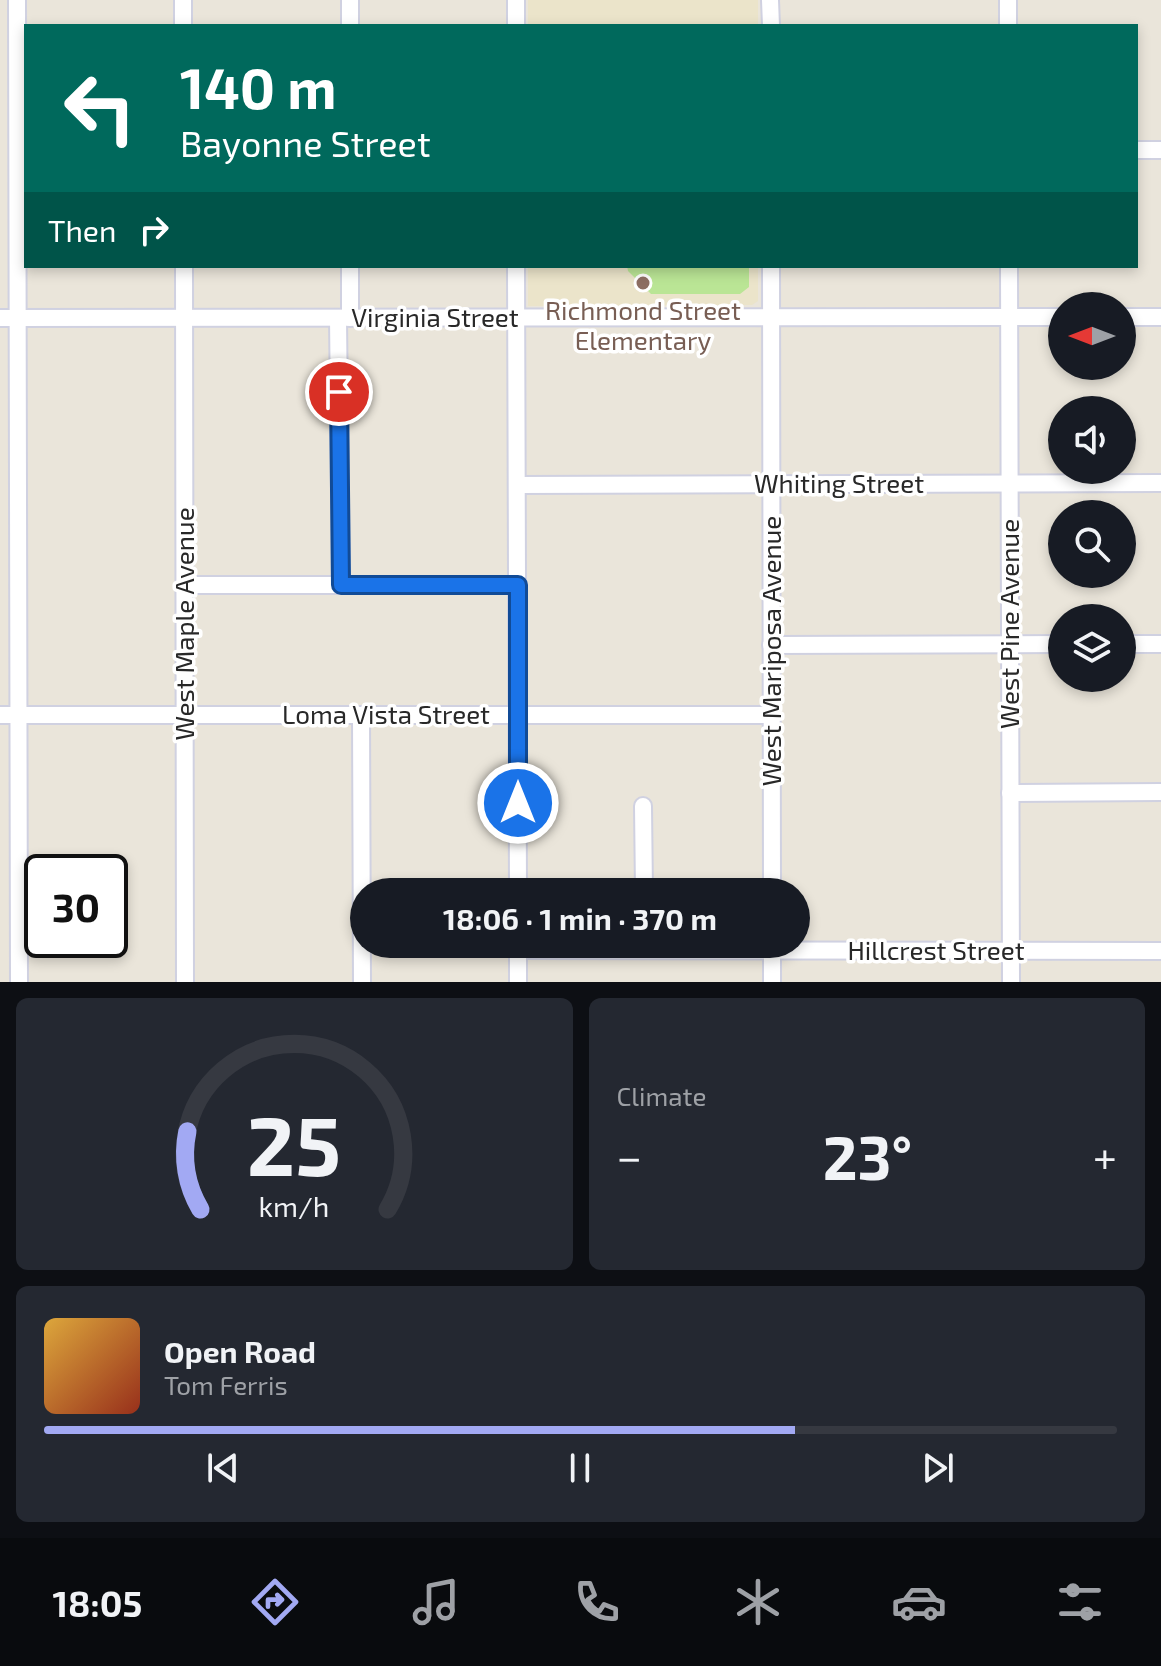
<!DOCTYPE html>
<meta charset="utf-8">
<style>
body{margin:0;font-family:"Exo 2",sans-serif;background:#242831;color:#f1f3f6;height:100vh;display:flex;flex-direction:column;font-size:30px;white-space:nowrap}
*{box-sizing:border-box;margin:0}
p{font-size:26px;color:#9ea1a6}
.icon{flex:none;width:44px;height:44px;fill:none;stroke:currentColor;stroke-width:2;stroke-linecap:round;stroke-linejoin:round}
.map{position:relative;height:982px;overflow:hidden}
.drawer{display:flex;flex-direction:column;gap:16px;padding:16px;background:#0d0f14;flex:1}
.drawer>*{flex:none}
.hud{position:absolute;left:24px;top:24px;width:1114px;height:244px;border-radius:0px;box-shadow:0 4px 12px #0003;background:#00695c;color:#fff;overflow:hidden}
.needle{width:52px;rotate:270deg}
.buttons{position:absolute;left:1048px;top:292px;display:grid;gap:16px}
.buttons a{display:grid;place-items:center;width:88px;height:88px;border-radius:50%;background:#171b24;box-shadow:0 4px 12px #0003;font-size:40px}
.speed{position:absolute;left:24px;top:854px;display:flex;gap:16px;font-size:40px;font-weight:700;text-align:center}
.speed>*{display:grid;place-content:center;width:104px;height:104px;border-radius:50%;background:#171b24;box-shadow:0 4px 12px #0003;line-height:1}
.speed .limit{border:4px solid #111;border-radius:12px;background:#fff;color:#111}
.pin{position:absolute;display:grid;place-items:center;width:68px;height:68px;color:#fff;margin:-34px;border:4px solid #fff;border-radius:50%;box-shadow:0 2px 8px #0007}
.me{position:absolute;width:88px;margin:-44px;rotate:0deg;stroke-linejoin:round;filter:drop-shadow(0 0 6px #0008)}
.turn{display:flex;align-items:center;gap:28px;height:168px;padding:0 24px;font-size:36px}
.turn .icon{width:104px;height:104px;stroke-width:2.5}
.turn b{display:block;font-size:56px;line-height:68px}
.then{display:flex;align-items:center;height:76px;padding:0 24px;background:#0003;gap:16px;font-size:30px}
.big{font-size:60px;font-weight:700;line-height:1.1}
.drawer .tile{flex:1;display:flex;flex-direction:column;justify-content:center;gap:12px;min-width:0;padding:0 28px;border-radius:12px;background:#242831}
.drawer .dial{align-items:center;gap:0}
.dial svg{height:208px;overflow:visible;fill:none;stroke:#363941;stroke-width:7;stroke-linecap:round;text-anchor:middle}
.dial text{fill:#f1f3f6;stroke:none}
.song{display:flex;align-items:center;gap:24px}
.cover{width:96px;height:96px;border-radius:12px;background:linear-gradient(135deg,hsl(40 70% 55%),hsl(10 70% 35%))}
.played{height:8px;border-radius:4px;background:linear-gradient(90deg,#a2a9f3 70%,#363941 70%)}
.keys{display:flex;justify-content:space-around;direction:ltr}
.heat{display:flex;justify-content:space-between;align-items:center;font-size:44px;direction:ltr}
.drawer .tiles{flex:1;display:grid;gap:16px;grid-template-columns:1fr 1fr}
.tile:last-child{grid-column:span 2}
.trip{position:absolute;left:350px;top:878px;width:460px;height:80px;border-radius:40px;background:#171b24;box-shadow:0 4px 12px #0003;font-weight:700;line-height:80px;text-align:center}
.tab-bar{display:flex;height:128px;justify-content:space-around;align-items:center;background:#090b0e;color:#9ea1a6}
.tab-bar .icon{width:56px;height:56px}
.tab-bar .selected{color:#a2a9f3}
.tab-bar b{font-size:36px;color:#f1f3f6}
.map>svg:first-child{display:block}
.education{fill:#ebe4ca}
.pitch{fill:#bae595}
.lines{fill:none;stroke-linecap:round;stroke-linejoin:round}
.minor-casing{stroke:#d0d1e1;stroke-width:20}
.minor{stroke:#fff;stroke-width:16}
.route-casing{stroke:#114b97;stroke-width:20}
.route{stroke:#1a73e8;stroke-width:14}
.education-dot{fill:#8d6e63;stroke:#fff;stroke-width:3}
.labels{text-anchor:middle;stroke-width:7;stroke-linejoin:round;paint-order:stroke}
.education-label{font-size:26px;fill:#785e54;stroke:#fff}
.street-label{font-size:26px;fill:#282828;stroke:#fff}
</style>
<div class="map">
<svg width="1161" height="982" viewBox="0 0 1161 982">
<rect width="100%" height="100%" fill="#eae5da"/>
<!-- education -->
<g class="education">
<rect x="528" y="0" width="230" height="26"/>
<path d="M528 266H758V301L752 305 528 306Z"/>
</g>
<!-- pitch -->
<path class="pitch" d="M627 266H749V287L740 294H651L628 271Z"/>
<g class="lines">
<defs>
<g id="minor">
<path d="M17 0 19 982"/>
<path d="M183 0V26"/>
<path d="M350 0V26"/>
<path d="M516 0V26"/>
<path d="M770 0 771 26"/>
<path d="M1008 0V26"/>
<path d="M1136 150H1161"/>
<path d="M184 266 185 982"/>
<path d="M350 266V318"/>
<path d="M516 266 518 892"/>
<path d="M771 266 772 892"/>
<path d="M1009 266 1011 982"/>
<path d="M1122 317H1161"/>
<path d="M0 318 1062 317"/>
<path d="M338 318 341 585"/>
<path d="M517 485 1161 483"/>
<path d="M185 585H518"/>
<path d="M1122 644H1161"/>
<path d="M771 645 1062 644"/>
<path d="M0 715H771"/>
<path d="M361 715 362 982"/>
<path d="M1010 793 1161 792"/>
<path d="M643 806 644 892"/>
<path d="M518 944V982"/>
<path d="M772 944V982"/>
<path d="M518 950 1161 951"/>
</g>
</defs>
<!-- minor casing -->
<use href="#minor" class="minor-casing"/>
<!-- minor -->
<use href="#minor" class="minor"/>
</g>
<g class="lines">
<defs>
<path id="route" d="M339 392 341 585H518V803"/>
</defs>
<!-- route casing -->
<use href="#route" class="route-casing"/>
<!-- route -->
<use href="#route" class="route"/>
</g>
<!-- markers -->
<circle class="education-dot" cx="643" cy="283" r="8"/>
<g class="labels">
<!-- education labels -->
<g class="education-label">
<text x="643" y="320">Richmond Street<tspan x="643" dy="30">Elementary</tspan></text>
</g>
<!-- street labels -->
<g class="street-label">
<text x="435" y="327">Virginia Street</text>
<text x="839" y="493">Whiting Street</text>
<text transform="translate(185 624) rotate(-90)" y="9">West Maple Avenue</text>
<text transform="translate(1010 624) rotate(-90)" y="9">West Pine Avenue</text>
<text transform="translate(772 651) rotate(-90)" y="9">West Mariposa Avenue</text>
<text x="386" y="724">Loma Vista Street</text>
<text x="936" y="960">Hillcrest Street</text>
</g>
</g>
</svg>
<div class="buttons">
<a><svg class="needle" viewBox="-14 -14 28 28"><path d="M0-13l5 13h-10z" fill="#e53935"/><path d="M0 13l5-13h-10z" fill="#9ea1a6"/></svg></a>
<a><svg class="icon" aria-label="sound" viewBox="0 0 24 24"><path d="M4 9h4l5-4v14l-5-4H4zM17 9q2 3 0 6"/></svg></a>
<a><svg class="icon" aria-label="search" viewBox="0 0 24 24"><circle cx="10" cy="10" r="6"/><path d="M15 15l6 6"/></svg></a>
<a><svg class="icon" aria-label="layers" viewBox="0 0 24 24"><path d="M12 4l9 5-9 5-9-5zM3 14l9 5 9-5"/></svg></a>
</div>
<div class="speed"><div class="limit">30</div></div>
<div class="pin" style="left:339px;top:392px;background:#d93025"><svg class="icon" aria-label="arrive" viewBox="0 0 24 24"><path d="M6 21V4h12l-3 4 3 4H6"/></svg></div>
<svg class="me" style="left:518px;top:803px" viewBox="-20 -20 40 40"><circle r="17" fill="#1a73e8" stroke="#fff" stroke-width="3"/><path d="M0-11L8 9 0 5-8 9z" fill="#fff"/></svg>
<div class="trip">18:06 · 1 min · 370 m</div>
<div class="hud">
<div class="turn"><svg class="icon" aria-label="left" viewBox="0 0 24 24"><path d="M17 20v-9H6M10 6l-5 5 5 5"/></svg><div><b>140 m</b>Bayonne Street</div></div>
<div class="then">Then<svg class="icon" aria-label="right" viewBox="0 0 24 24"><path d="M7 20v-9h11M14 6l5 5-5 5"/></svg></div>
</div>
</div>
<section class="drawer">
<div class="tiles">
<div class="tile dial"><svg viewBox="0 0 100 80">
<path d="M14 69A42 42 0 1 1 86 69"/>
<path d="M14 69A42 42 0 0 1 9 39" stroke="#a2a9f3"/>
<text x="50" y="56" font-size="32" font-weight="700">25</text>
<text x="50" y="72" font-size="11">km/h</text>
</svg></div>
<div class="tile"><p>Climate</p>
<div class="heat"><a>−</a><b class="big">23°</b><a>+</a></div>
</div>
<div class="tile">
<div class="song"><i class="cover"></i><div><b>Open Road</b><p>Tom Ferris</p></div></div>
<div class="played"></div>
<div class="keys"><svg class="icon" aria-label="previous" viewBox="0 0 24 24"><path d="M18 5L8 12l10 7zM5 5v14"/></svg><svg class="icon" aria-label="pause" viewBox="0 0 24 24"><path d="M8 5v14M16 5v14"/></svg><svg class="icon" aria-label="next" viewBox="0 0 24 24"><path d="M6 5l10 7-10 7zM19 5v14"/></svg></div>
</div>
</div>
</section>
<nav class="tab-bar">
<b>18:05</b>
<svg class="icon selected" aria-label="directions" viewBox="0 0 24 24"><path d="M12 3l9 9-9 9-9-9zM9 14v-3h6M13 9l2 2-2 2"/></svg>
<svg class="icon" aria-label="music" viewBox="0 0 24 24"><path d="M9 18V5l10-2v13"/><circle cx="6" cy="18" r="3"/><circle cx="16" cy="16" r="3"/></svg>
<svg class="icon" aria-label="phone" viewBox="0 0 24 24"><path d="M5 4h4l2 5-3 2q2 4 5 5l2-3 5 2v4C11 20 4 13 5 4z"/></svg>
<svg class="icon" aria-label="climate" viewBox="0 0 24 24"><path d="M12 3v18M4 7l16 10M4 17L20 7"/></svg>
<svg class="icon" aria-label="car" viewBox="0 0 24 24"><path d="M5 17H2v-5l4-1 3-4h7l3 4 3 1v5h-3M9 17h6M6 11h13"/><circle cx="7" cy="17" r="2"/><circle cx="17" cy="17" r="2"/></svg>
<svg class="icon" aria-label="filters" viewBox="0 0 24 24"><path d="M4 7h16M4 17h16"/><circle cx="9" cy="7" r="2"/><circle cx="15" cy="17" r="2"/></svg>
</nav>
